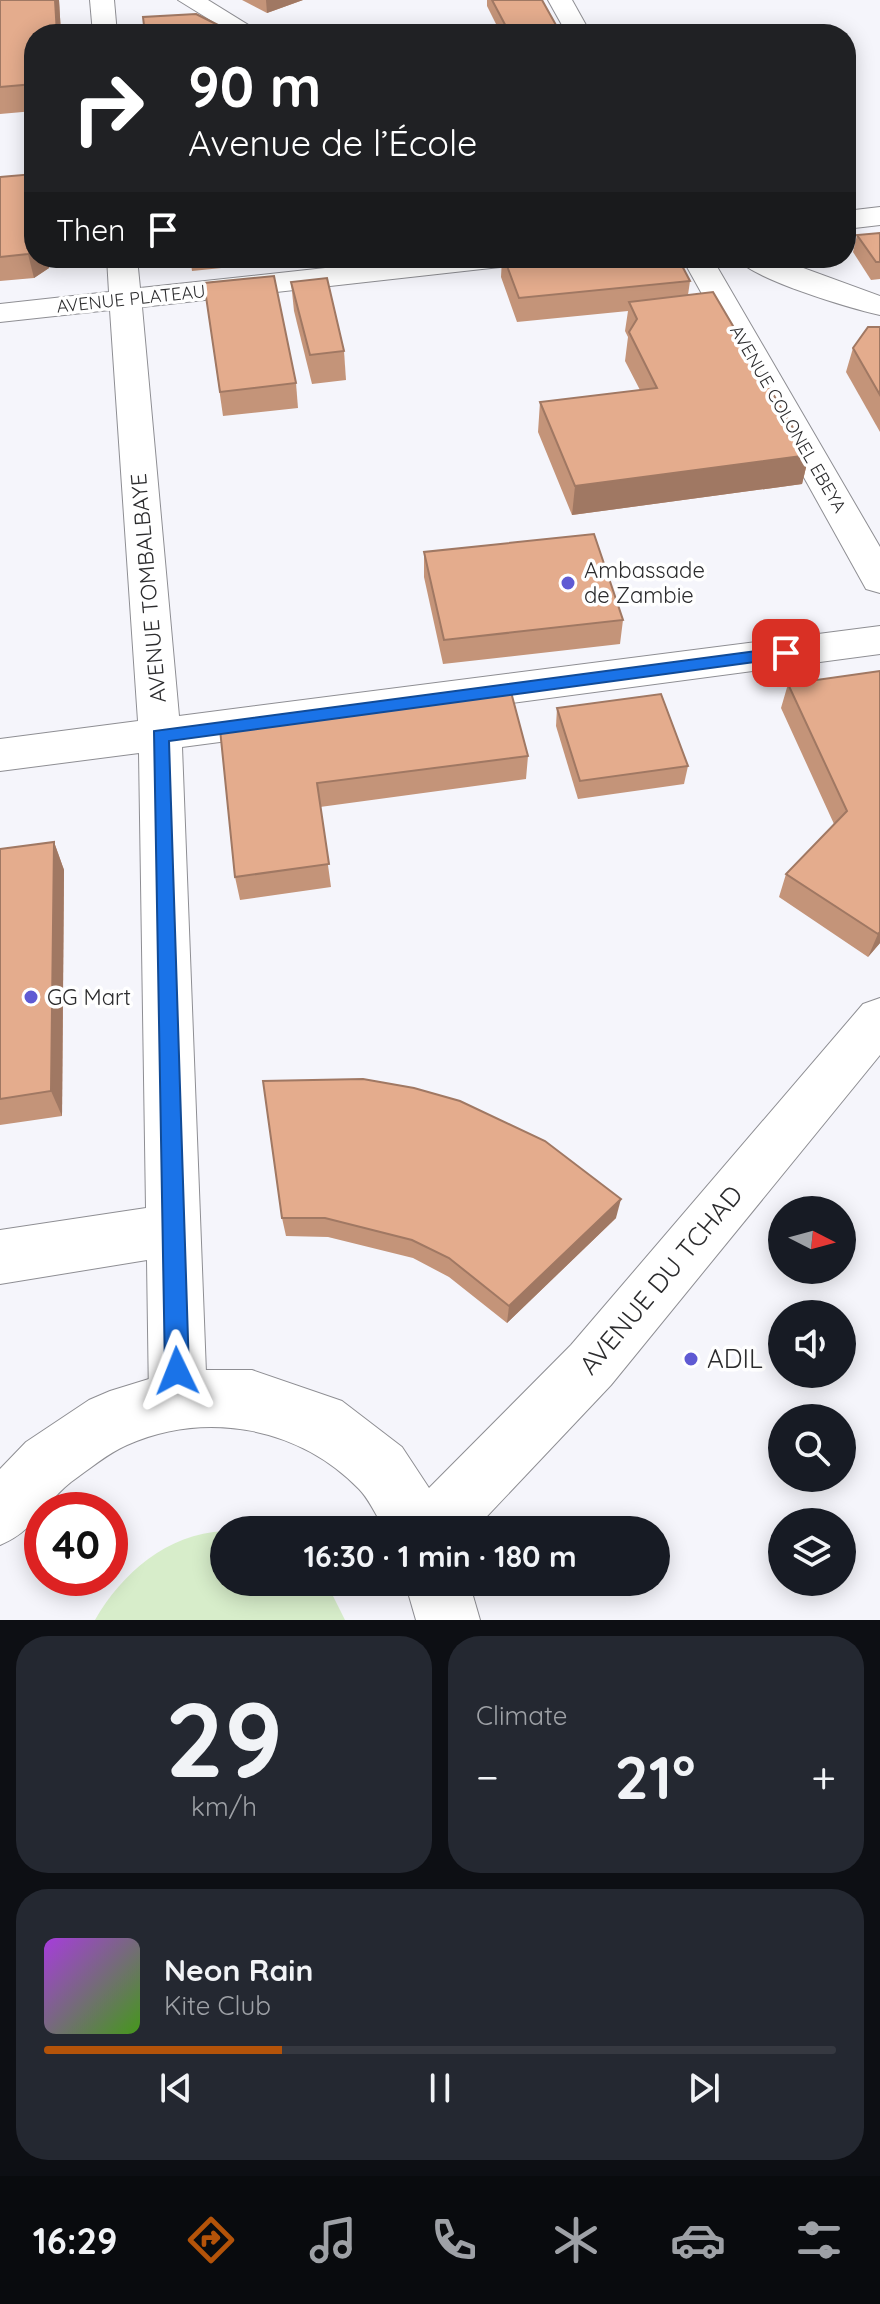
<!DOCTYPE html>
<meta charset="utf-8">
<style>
body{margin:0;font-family:Quicksand,sans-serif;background:#242831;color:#f1f3f6;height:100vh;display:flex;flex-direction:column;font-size:30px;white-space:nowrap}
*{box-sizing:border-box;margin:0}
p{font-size:26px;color:#9ea1a6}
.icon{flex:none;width:44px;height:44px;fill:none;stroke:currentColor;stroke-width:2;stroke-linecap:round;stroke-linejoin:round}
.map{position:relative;height:1620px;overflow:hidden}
.drawer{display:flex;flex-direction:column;gap:16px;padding:16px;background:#0d0f14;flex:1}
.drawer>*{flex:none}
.banner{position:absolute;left:24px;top:24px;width:832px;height:244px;border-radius:32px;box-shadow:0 4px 20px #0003;background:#202124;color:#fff;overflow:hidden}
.needle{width:52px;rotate:96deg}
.fabs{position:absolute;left:768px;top:1196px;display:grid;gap:16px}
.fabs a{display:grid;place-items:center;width:88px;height:88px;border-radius:50%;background:#171b24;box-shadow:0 4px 20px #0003;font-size:40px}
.speed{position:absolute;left:24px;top:1492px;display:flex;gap:16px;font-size:40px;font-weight:700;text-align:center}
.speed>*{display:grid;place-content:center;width:104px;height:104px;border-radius:50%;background:#171b24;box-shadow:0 4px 20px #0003;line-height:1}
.speed .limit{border:12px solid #d22;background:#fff;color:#111}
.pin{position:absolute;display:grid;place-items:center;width:68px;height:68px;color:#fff;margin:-34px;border-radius:16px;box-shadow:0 4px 12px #0006}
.me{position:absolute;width:88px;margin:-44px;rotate:358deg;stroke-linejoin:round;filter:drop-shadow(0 0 6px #0008)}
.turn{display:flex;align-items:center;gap:28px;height:168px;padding:0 32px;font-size:36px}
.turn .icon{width:104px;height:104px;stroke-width:2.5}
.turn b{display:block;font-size:56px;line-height:68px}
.then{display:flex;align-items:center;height:76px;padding:0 32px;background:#0003;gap:16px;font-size:30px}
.big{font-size:60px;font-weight:700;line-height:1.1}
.drawer .widget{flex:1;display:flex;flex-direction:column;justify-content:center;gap:12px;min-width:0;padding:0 28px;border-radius:32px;background:#242831}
.drawer .dial{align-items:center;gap:0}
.dial b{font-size:104px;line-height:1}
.song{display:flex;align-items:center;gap:24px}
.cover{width:96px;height:96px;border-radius:12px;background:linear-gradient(135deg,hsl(280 70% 55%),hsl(100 70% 35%))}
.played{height:8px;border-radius:4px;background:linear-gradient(90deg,#b45309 30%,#363941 30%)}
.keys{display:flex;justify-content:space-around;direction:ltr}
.heat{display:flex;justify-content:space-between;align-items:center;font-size:44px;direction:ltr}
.drawer .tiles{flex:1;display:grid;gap:16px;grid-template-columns:1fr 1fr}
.widget:last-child{grid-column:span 2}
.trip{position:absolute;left:210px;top:1516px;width:460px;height:80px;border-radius:40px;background:#171b24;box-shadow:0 4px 20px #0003;font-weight:700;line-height:80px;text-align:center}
.tab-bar{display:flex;height:128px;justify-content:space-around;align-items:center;background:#090b0e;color:#9ea1a6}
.tab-bar .icon{width:56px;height:56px}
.tab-bar .on{color:#b45309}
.tab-bar b{font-size:36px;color:#f1f3f6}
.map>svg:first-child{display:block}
.green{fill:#d7edca}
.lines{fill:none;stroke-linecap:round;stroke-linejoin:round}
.minor-casing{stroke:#8e8e93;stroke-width:2}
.major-casing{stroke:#8e8e93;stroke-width:2}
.minor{fill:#fff;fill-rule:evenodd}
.major{fill:#fff;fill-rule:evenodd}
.wall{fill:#c49479}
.shaded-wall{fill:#a07863}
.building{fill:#e4ac8d;stroke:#a07863;stroke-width:2}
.route{fill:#1a73e8;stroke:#114b97;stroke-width:2}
.poi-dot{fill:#5f5ad3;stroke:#fff;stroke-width:3}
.labels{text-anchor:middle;stroke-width:7;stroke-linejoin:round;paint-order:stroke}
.far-street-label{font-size:18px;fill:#2c2c2e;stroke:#fff}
.poi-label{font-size:22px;fill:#2c2c2e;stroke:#fff;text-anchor:start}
.street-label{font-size:22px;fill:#2c2c2e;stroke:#fff}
.near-street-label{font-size:26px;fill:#2c2c2e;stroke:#fff}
.near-poi-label{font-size:26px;fill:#2c2c2e;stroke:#fff;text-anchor:start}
</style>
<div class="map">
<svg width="880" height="1620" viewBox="0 0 880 1620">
<rect width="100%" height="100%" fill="#f5f5fb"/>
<!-- green -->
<path class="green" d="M224 1531V1582H326L345 1620H95C122 1573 167 1534 224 1531Z"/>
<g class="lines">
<defs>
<g id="minor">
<path d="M90 0H114L117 34H93Z"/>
<path d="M178 0H208L263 34H233Z"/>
<path d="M548 0H572L591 34H567Z"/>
<path d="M880 207V225L846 229V211Z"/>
<path d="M107 258H137L140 288 417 258H515L511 264 500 267 142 307 179 716 880 626V654L182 747 207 1399 199 1420 178 1428 157 1420 149 1399 147 1260 0 1284V1230L146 1208 139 753 0 771V739L138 721 110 310 0 322V304L109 292Z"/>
<path d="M682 258H712L880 547V593L866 589 861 580Z"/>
<path d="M737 258H776L880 296V315C852 309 751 279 737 258Z"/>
</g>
<g id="major">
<path d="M880 998V1055L611 1385 474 1530H385C377 1517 369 1499 359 1489 299 1427 206 1410 127 1445 108 1453 88 1470 71 1482 43 1504 36 1530 0 1545V1469L26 1442 89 1400 110 1391 178 1370H252L342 1401 402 1447 429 1488 571 1345 863 1004Z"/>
<path d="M405 1582H469L480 1620H416Z"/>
</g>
</defs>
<!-- minor casing -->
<use href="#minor" class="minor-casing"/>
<!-- major casing -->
<use href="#major" class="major-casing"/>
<!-- minor -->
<use href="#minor" class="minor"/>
<!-- major -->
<use href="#major" class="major"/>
</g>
<!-- wall -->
<g class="wall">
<path d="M0 0H59L61 34H34V111L0 114Z"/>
<path d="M242 0H303L267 13Z"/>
<path d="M487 0H542L561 34H501L487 6Z"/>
<path d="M0 177 49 268 34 278 0 281Z"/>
<path d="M880 233V279L871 280 853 252 857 235Z"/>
<path d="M190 258H318L192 271Z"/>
<path d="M502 258H678L690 281 688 295 809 455 802 484 572 515 538 432 540 402 640 390 625 361 628 337 625 331 628 311 517 322 501 277Z"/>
<path d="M291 282 344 351 346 380 312 384 294 311Z"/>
<path d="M204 283 296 383 298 408 223 416Z"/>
<path d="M880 327V432L846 372 853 348Z"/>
<path d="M424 552 623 620 620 644 443 664 424 577Z"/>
<path d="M880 671V943L868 957 779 897 786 874 834 824 781 708 788 684Z"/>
<path d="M557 708 688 766 684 784 578 799 556 726Z"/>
<path d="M220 729 528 756 526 779 320 807 331 887 240 900 235 877Z"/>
<path d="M54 842 64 870 62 1116 0 1125V849Z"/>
<path d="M282 1218H616L507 1323 449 1277 413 1258 328 1237 286 1236Z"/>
</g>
<!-- shaded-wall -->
<g class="shaded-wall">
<path d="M55 0H59L61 34H57Z"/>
<path d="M266 0H303L267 13Z"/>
<path d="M34 250V258H49V268L34 278 28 254Z"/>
<path d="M809 455 802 484 572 515 575 486Z"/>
<path d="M54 842 64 870 62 1116 51 1091Z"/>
<path d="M880 932V943L868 957 878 934Z"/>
<path d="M621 1199 616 1218 507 1323 509 1306Z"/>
</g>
<!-- building -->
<g class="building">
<path d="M0 0H55L57 34H34V84L0 87Z"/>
<path d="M492 0H542L561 34H510Z"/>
<path d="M196 14 236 34H145L143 17Z"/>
<path d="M34 174V250L28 254 0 257V177Z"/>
<path d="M880 233V262H876L857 235Z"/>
<path d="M504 258H678L690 281 519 298Z"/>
<path d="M274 276 296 383 220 392 204 283Z"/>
<path d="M327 278 344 351 310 355 291 282Z"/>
<path d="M713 292 809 455 575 486 540 402 657 388 629 332 637 319 629 302Z"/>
<path d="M868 327H880V395L853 348Z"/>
<path d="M594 534 623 620 444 640 424 552Z"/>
<path d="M880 671V932L878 934 786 874 847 811 788 684Z"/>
<path d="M511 692 528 756 317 783 329 864 235 877 220 729Z"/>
<path d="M661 694 688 766 580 781 557 708Z"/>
<path d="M54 842 51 1091 0 1099V849Z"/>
<path d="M363 1079 414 1088 460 1101 545 1141 621 1199 509 1306 449 1258 412 1240 325 1218H282L263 1081Z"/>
</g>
<!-- route -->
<path class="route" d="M786 647 792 648V657L169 741 189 1371 185 1379 177 1383 168 1379 165 1371 154 731Z"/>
<!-- markers -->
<g class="poi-dot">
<circle cx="568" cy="583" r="8"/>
<circle cx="31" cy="997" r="8"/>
<circle cx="691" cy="1359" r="8"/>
</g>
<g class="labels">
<!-- far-street labels -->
<g class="far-street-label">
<text transform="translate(131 299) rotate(-6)" y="6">AVENUE PLATEAU</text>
<text transform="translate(788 419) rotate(60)" y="6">AVENUE COLONEL EBEYA</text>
</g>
<!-- poi labels -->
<g class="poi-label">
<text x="584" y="578">Ambassade<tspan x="584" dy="25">de Zambie</tspan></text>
<text x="47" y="1005">GG Mart</text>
</g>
<!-- street labels -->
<g class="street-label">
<text transform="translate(148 588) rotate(-95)" y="8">AVENUE TOMBALBAYE</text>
</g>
<!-- near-street labels -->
<g class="near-street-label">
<text transform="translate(661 1280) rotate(-50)" y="9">AVENUE DU TCHAD</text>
</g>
<!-- near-poi labels -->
<g class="near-poi-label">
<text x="707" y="1368">ADIL</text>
</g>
</g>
</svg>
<div class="fabs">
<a><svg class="needle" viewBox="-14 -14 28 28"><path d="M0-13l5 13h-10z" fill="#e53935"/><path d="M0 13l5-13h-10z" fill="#9ea1a6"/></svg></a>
<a><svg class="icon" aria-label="sound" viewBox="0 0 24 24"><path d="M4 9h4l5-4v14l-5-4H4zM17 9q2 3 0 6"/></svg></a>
<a><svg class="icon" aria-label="search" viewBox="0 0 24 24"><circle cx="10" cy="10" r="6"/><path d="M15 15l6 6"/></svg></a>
<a><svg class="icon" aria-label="layers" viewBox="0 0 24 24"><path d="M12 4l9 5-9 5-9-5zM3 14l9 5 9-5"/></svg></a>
</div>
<div class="speed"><div class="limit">40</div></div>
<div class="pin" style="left:786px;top:653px;background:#d93025"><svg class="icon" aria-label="arrive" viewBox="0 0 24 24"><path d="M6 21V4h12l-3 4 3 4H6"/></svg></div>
<svg class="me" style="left:177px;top:1371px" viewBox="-20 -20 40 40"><path d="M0-17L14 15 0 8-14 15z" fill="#1a73e8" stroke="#fff" stroke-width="4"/></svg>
<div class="trip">16:30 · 1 min · 180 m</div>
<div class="banner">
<div class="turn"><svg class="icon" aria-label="right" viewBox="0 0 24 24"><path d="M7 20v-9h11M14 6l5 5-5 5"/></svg><div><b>90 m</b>Avenue de l’École</div></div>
<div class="then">Then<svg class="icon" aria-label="arrive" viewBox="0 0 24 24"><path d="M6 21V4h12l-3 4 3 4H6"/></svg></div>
</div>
</div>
<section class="drawer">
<div class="tiles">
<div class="widget dial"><b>29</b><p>km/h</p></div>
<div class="widget"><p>Climate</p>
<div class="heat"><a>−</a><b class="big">21°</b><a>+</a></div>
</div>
<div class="widget">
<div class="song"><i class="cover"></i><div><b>Neon Rain</b><p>Kite Club</p></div></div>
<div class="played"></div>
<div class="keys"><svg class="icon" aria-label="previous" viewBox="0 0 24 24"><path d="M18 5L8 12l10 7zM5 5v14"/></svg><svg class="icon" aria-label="pause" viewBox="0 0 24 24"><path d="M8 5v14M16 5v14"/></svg><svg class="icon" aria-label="next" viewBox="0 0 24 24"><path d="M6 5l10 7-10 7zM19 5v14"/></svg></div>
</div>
</div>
</section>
<nav class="tab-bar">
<b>16:29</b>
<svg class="icon on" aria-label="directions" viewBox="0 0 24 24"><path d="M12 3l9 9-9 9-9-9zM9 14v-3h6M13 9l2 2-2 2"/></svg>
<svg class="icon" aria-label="music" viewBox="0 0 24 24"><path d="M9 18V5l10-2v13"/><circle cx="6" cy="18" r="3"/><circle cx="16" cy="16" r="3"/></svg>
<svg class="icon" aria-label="phone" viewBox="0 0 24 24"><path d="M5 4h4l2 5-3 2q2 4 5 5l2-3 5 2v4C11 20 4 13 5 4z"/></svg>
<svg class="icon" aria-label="climate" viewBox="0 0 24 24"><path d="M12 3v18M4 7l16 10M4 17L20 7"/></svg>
<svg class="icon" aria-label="car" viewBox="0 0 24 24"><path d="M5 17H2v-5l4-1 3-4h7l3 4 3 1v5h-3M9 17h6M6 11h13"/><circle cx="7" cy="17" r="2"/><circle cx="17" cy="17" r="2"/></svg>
<svg class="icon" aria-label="filters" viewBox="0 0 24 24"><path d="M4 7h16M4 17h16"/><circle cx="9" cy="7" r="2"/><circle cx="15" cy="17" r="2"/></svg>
</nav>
